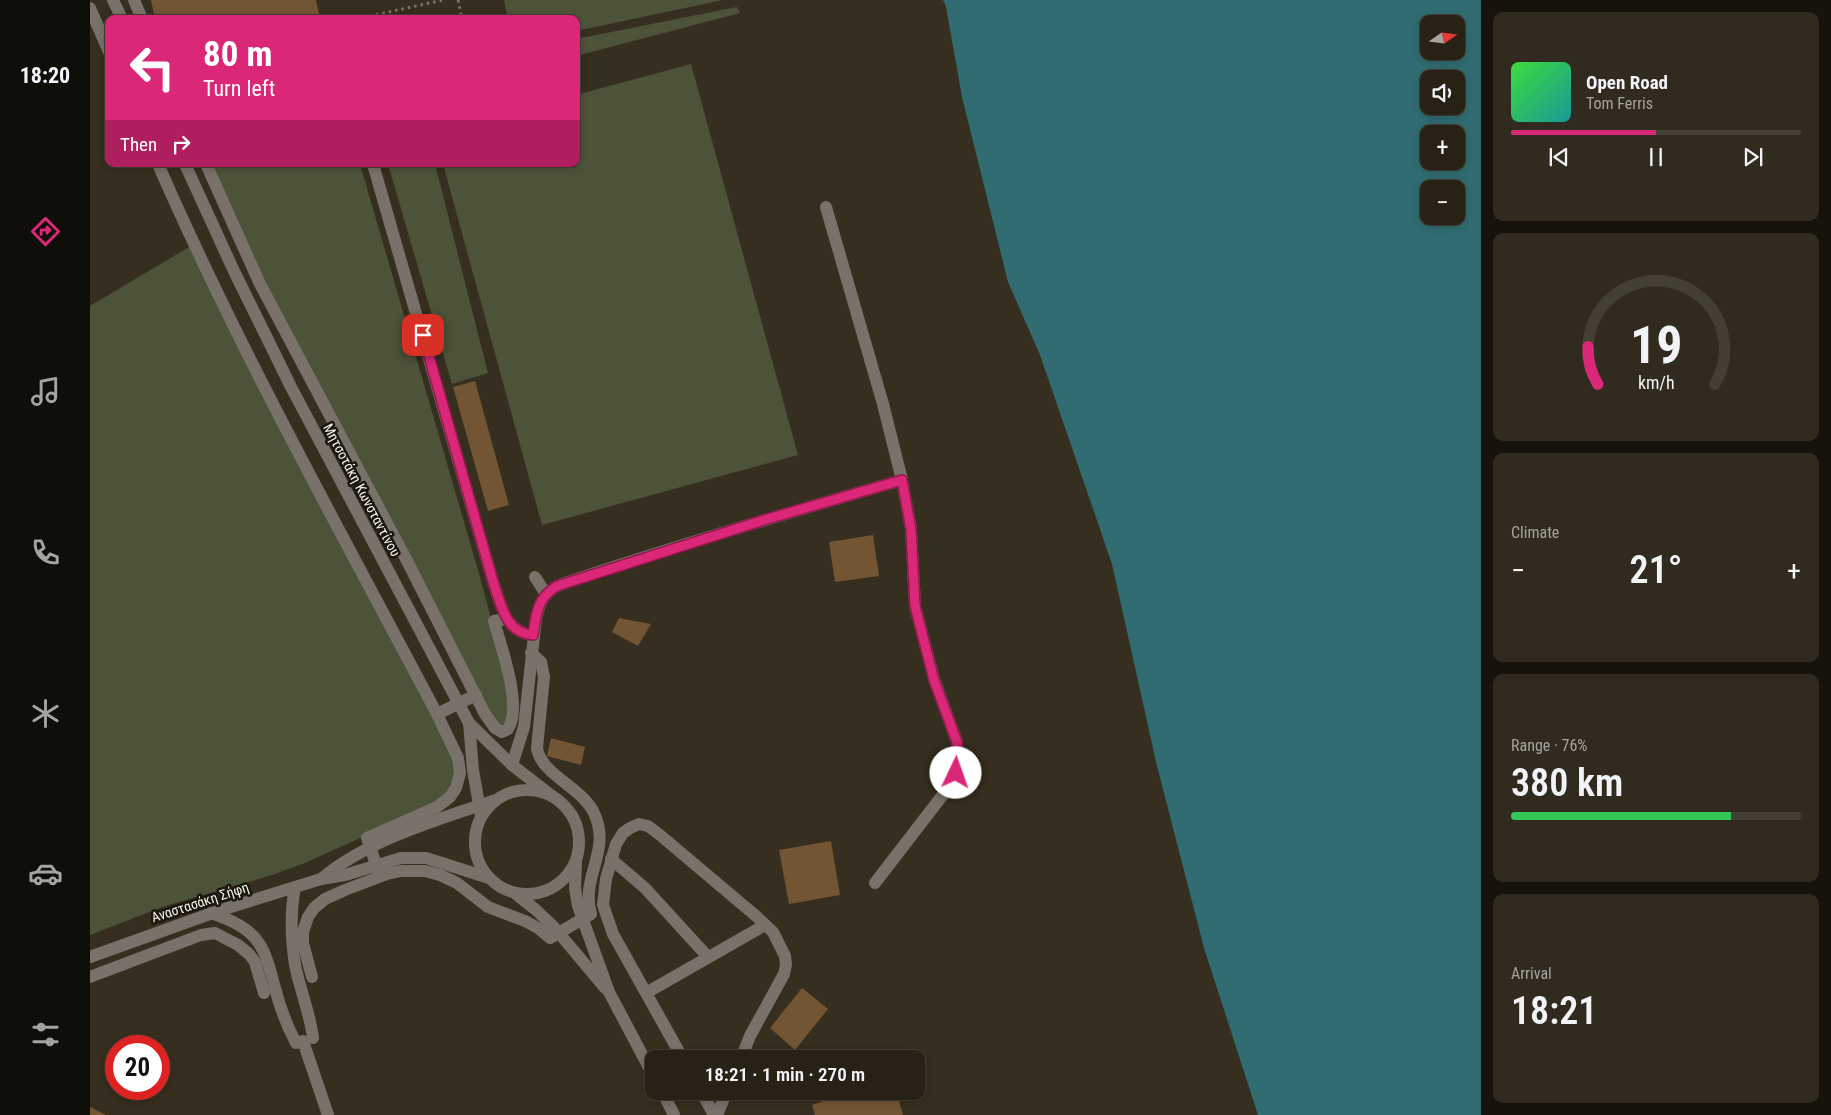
<!DOCTYPE html>
<meta charset="utf-8">
<style>
body{margin:0;font-family:"Roboto Condensed",sans-serif;background:#302a1f;color:#f1f3f6;height:100vh;display:flex;flex-direction:column;font-size:19px;white-space:nowrap}
*{box-sizing:border-box;margin:0}
p{font-size:16px;color:#a5a4a1}
.icon{flex:none;width:28px;height:28px;fill:none;stroke:currentColor;stroke-width:2;stroke-linecap:round;stroke-linejoin:round}
.map{position:relative;flex:1;overflow:hidden}
.side{display:flex;flex-direction:column;gap:12px;padding:12px;background:#16130c;width:350px}
.side>*{flex:none}
.hud{position:absolute;left:15px;top:15px;width:475px;height:152px;border-radius:10px;box-shadow:0 2px 8px #0003,0 0 0 1px #443f35;background:#db2777;color:#fff;overflow:hidden}
.needle{width:32px;rotate:76deg}
.controls{position:absolute;left:1330px;top:15px;display:grid;gap:10px}
.controls a{display:grid;place-items:center;width:45px;height:45px;border-radius:10px;background:#282216;box-shadow:0 2px 8px #0003,0 0 0 1px #443f35;font-size:25px}
.speed{position:absolute;left:15px;top:1035px;display:flex;gap:10px;font-size:25px;font-weight:700;text-align:center}
.speed>*{display:grid;place-content:center;width:65px;height:65px;border-radius:50%;background:#282216;box-shadow:0 2px 8px #0003,0 0 0 1px #443f35;line-height:1}
.speed .limit{border:8px solid #d22;background:#fff;color:#111}
.pin{position:absolute;display:grid;place-items:center;width:42px;height:42px;color:#fff;margin:-21px;border-radius:10px;box-shadow:0 2px 8px #0006}
.me{position:absolute;width:55px;margin:-28px;rotate:3deg;stroke-linejoin:round;filter:drop-shadow(0 0 4px #0008)}
.turn{display:flex;align-items:center;gap:18px;height:105px;padding:0 15px;font-size:22px}
.turn .icon{width:65px;height:65px;stroke-width:2.5}
.turn b{display:block;font-size:35px;line-height:42px}
.then{display:flex;align-items:center;height:48px;padding:0 15px;background:#0003;gap:10px;font-size:19px}
.big{font-size:38px;font-weight:600;line-height:1.1}
.side .widget{flex:1;display:flex;flex-direction:column;justify-content:center;gap:8px;min-width:0;padding:0 18px;border-radius:10px;background:#302a1f}
.side .dial{align-items:center;gap:0}
.dial svg{height:130px;overflow:visible;fill:none;stroke:#443f35;stroke-width:7;stroke-linecap:round;text-anchor:middle}
.dial text{fill:#f1f3f6;stroke:none}
.song{display:flex;align-items:center;gap:15px}
.cover{width:60px;height:60px;border-radius:8px;background:linear-gradient(135deg,hsl(120 70% 55%),hsl(180 70% 35%))}
.played{height:5px;border-radius:2px;background:linear-gradient(90deg,#db2777 50%,#443f35 50%)}
.keys{display:flex;justify-content:space-around;direction:ltr}
.heat{display:flex;justify-content:space-between;align-items:center;font-size:28px;direction:ltr}
.charge{height:8px;border-radius:4px;background:linear-gradient(90deg,#34c759 76%,#443f35 0)}
.trip{position:absolute;left:555px;top:1050px;width:280px;height:50px;border-radius:10px;background:#282216;box-shadow:0 2px 8px #0003,0 0 0 1px #443f35;font-weight:600;line-height:50px;text-align:center}
main{display:flex;flex:1;min-height:0}
.menu{display:flex;flex-direction:column;width:90px;justify-content:space-around;align-items:center;background:#100e09;color:#a5a4a1}
.menu .icon{width:35px;height:35px}
.menu .current{color:#db2777}
.menu b{font-size:22px;color:#f1f3f6}
.map>svg:first-child{display:block}
.green{fill:#4d5339}
.water{fill:#306c71;fill-rule:evenodd}
.building{fill:#735534}
.lines{fill:none;stroke-linecap:round;stroke-linejoin:round}
.path{stroke:#7b7567;stroke-width:3;stroke-dasharray:2.5 4;stroke-linecap:butt}
.service{stroke:#78726b;stroke-width:12}
.pedestrian{stroke:#78726b;stroke-width:12}
.minor{stroke:#78726b;stroke-width:12}
.tertiary{stroke:#78726b;stroke-width:12}
.route-casing{stroke:#8e194d;stroke-width:12}
.route{stroke:#db2777;stroke-width:9}
.labels{text-anchor:middle;stroke-width:5;stroke-linejoin:round;paint-order:stroke}
.street-label{font-size:14px;fill:#f9f4ea;stroke:#1a1710}
</style>
<main>
<nav class="menu">
<b>18:20</b>
<svg class="icon current" aria-label="directions" viewBox="0 0 24 24"><path d="M12 3l9 9-9 9-9-9zM9 14v-3h6M13 9l2 2-2 2"/></svg>
<svg class="icon" aria-label="music" viewBox="0 0 24 24"><path d="M9 18V5l10-2v13"/><circle cx="6" cy="18" r="3"/><circle cx="16" cy="16" r="3"/></svg>
<svg class="icon" aria-label="phone" viewBox="0 0 24 24"><path d="M5 4h4l2 5-3 2q2 4 5 5l2-3 5 2v4C11 20 4 13 5 4z"/></svg>
<svg class="icon" aria-label="climate" viewBox="0 0 24 24"><path d="M12 3v18M4 7l16 10M4 17L20 7"/></svg>
<svg class="icon" aria-label="car" viewBox="0 0 24 24"><path d="M5 17H2v-5l4-1 3-4h7l3 4 3 1v5h-3M9 17h6M6 11h13"/><circle cx="7" cy="17" r="2"/><circle cx="17" cy="17" r="2"/></svg>
<svg class="icon" aria-label="filters" viewBox="0 0 24 24"><path d="M4 7h16M4 17h16"/><circle cx="9" cy="7" r="2"/><circle cx="15" cy="17" r="2"/></svg>
</nav>
<div class="map">
<svg width="1391" height="1115" viewBox="0 0 1391 1115">
<rect width="100%" height="100%" fill="#362e1e"/>
<!-- green -->
<g class="green">
<path d="M414 0H633L486 31V19H418Z"/>
<path d="M647 7 650 13 486 56V39Z"/>
<path d="M601 64 708 455 452 525 353 164H486V95Z"/>
<path d="M121 164H270L390 577 408 645 421 718 409 728 174 281Z"/>
<path d="M298 164H345L398 373 362 384Z"/>
<path d="M99 247 342 714 366 765 361 790 336 808 215 863 182 875 72 907 0 935V306Z"/>
</g>
<!-- water -->
<path class="water" d="M853 0H1391V1115H1168L1114 948 1067 766 1022 564 950 355 918 282 872 97 856 7ZM1339 24H1366V51H1339ZM1339 79H1366V106H1339ZM1339 134H1366V161H1339ZM1339 189H1366V216H1339Z"/>
<!-- building -->
<g class="building">
<path d="M61 0H226L230 19H65Z"/>
<path d="M385 381 419 505 398 511 363 387Z"/>
<path d="M783 535 789 576 745 582 739 542Z"/>
<path d="M529 618 561 624 548 646 522 632Z"/>
<path d="M461 738 495 747 491 765 457 756Z"/>
<path d="M741 841 750 895 699 904 689 850Z"/>
<path d="M712 988 738 1009 705 1050 680 1028Z"/>
<path d="M745 1091H806L813 1115H725L722 1105 747 1096Z"/>
<path d="M0 1107 16 1115H0Z"/>
</g>
<g class="lines">
<!-- path -->
<g class="path">
<path d="M368 0 372 19"/>
<path d="M267 19 353 0"/>
</g>
<!-- service -->
<g class="service">
<path d="M283 164 404 585C412 607 416 633 443 635"/>
<path d="M736 207 793 404 812 480 821 529 825 606 844 679 867 742 868 754 866 773 862 783 785 883"/>
<path d="M445 577 456 594"/>
<path d="M422 765 434 727 446 618C450 601 455 591 472 584 584 546 698 513 812 480"/>
<path d="M521 859 555 888 618 957"/>
<path d="M205 887C200 913 201 939 205 965 210 990 220 1013 223 1038"/>
<path d="M121 913C136 918 154 925 165 938 177 952 180 971 185 988 190 1008 197 1026 206 1043"/>
<path d="M556 993 675 925"/>
<path d="M213 1041 238 1115"/>
<path d="M593 1059 523 934 513 905 516 879 526 844 533 833 540 828 549 824 558 826 570 835 666 916 683 932 695 956 696 965 694 974 660 1036 651 1059"/>
<path d="M611 1091 624 1115"/>
<path d="M627 1115 637 1091"/>
</g>
<!-- pedestrian -->
<g class="pedestrian">
<path d="M44 0 52 19"/>
<path d="M0 8 19 52"/>
<path d="M68 164C150 352 251 532 347 714L368 758 370 773 366 788 360 797 347 807 277 838 290 876"/>
<path d="M116 164 170 284 316 559 395 714 405 728 412 732 418 729C433 706 411 647 404 621L416 619"/>
<path d="M347 714 386 695"/>
<path d="M0 977 111 935 125 933 148 945 159 954 165 962 174 993"/>
<path d="M222 977 213 943V932L218 917 224 908 235 899 255 890 297 874 311 871H335L350 875 367 883 398 907 435 921 448 928 460 938 501 914C490 877 522 851 504 813 492 787 451 775 447 748L454 677 451 662 441 653"/>
</g>
<!-- minor -->
<g class="minor">
<path d="M231 879C277 840 349 819 406 800"/>
<path d="M0 957 128 911 231 879 255 875 311 858H336L399 878"/>
</g>
<!-- tertiary -->
<g class="tertiary">
<path d="M23 0 32 19"/>
<path d="M95 164 143 269 201 387 379 723 422 765 462 796"/>
<path d="M379 723 383 770 391 816"/>
<circle cx="437" cy="842" r="52"/>
<path d="M486 863 485 888 488 906 519 992 564 1077"/>
<path d="M426 894 446 910 463 926 515 988"/>
<path d="M572 1091 584 1115"/>
</g>
</g>
<g class="lines">
<defs>
<path id="route" d="M333 335 404 585C412 607 416 633 443 635 446 615 447 598 467 586L674 520 812 480 821 529 825 606 844 680 867 742 868 754 866 773"/>
</defs>
<!-- route casing -->
<use href="#route" class="route-casing"/>
<!-- route -->
<use href="#route" class="route"/>
</g>
<g class="labels">
<!-- street labels -->
<g class="street-label">
<text transform="translate(272 490) rotate(62)" y="5">Μητσοτάκη Κωνσταντίνου</text>
<text transform="translate(110 902) rotate(-18)" y="5">Αναστασάκη Σήφη</text>
</g>
</g>
</svg>
<div class="controls">
<a><svg class="needle" viewBox="-14 -14 28 28"><path d="M0-13l5 13h-10z" fill="#e53935"/><path d="M0 13l5-13h-10z" fill="#a5a4a1"/></svg></a>
<a><svg class="icon" aria-label="sound" viewBox="0 0 24 24"><path d="M4 9h4l5-4v14l-5-4H4zM17 9q2 3 0 6"/></svg></a>
<a>+</a>
<a>−</a>
</div>
<div class="speed"><div class="limit">20</div></div>
<div class="pin" style="left:333px;top:335px;background:#d93025"><svg class="icon" aria-label="arrive" viewBox="0 0 24 24"><path d="M6 21V4h12l-3 4 3 4H6"/></svg></div>
<svg class="me" style="left:866px;top:773px" viewBox="-20 -20 40 40"><circle r="19" fill="#fff"/><path d="M0-13L10 11 0 6-10 11z" fill="#db2777"/></svg>
<div class="trip">18:21 · 1 min · 270 m</div>
<div class="hud">
<div class="turn"><svg class="icon" aria-label="left" viewBox="0 0 24 24"><path d="M17 20v-9H6M10 6l-5 5 5 5"/></svg><div><b>80 m</b>Turn left</div></div>
<div class="then">Then<svg class="icon" aria-label="right" viewBox="0 0 24 24"><path d="M7 20v-9h11M14 6l5 5-5 5"/></svg></div>
</div>
</div>
<section class="side">
<div class="widget">
<div class="song"><i class="cover"></i><div><b>Open Road</b><p>Tom Ferris</p></div></div>
<div class="played"></div>
<div class="keys"><svg class="icon" aria-label="previous" viewBox="0 0 24 24"><path d="M18 5L8 12l10 7zM5 5v14"/></svg><svg class="icon" aria-label="pause" viewBox="0 0 24 24"><path d="M8 5v14M16 5v14"/></svg><svg class="icon" aria-label="next" viewBox="0 0 24 24"><path d="M6 5l10 7-10 7zM19 5v14"/></svg></div>
</div>
<div class="widget dial"><svg viewBox="0 0 100 80">
<path d="M14 69A42 42 0 1 1 86 69"/>
<path d="M14 69A42 42 0 0 1 8 46" stroke="#db2777"/>
<text x="50" y="56" font-size="32" font-weight="700">19</text>
<text x="50" y="72" font-size="11">km/h</text>
</svg></div>
<div class="widget"><p>Climate</p>
<div class="heat"><a>−</a><b class="big">21°</b><a>+</a></div>
</div>
<div class="widget"><p>Range · 76%</p><b class="big">380 km</b><div class="charge"></div></div>
<div class="widget"><p>Arrival</p><b class="big">18:21</b></div>
</section>
</main>
